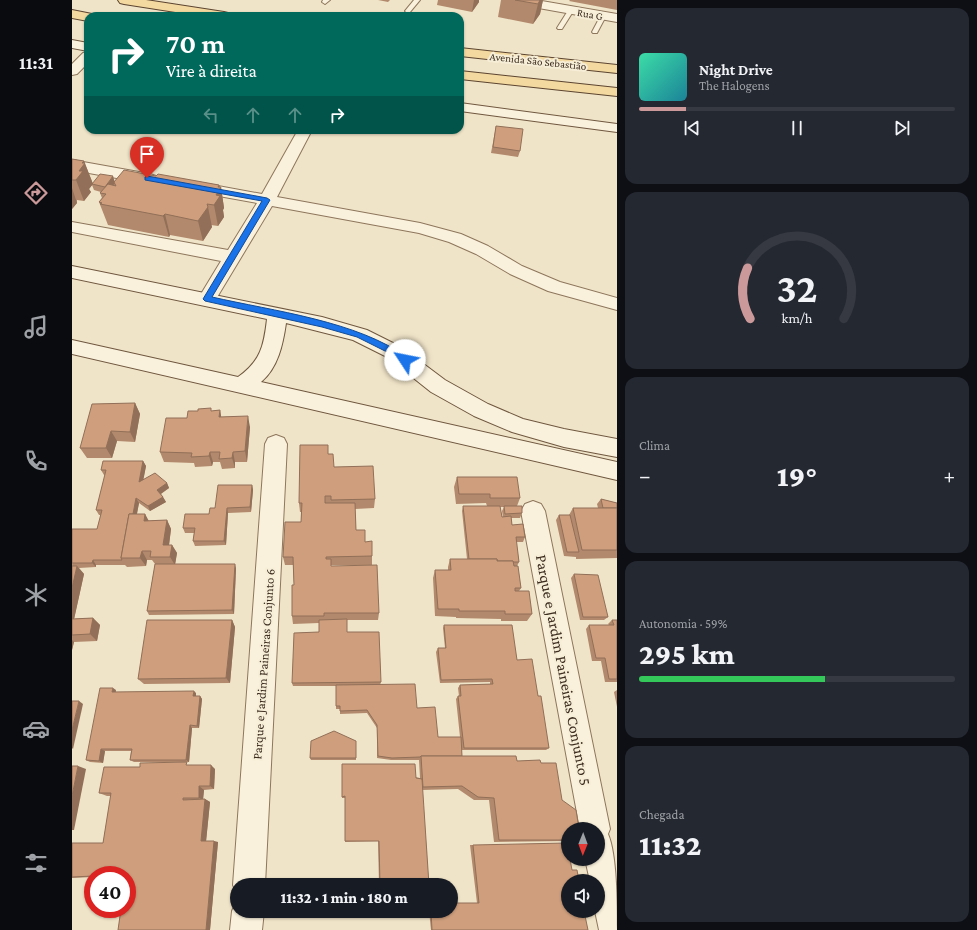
<!DOCTYPE html>
<html lang="pt">
<meta charset="utf-8">
<style>
body{margin:0;font-family:"Crimson Pro",serif;background:#242831;color:#f1f3f6;height:100vh;display:flex;flex-direction:column;font-size:15px;white-space:nowrap}
*{box-sizing:border-box;margin:0}
p{font-size:13px;color:#9ea1a6}
.icon{flex:none;width:22px;height:22px;fill:none;stroke:currentColor;stroke-width:2;stroke-linecap:round;stroke-linejoin:round}
.map{position:relative;flex:1;overflow:hidden}
.side{display:flex;flex-direction:column;gap:8px;padding:8px;background:#0d0f14;width:360px}
.side>*{flex:none}
.hud{position:absolute;left:12px;top:12px;width:380px;height:122px;border-radius:12px;box-shadow:0 1px 3px #0004;background:#00695c;color:#fff;overflow:hidden}
.needle{width:26px;rotate:181deg}
.fabs{position:absolute;left:489px;top:822px;display:grid;gap:8px}
.fabs a{display:grid;place-items:center;width:44px;height:44px;border-radius:50%;background:#171b24;box-shadow:0 1px 3px #0004;font-size:20px}
.speed{position:absolute;left:12px;top:866px;display:flex;gap:8px;font-size:20px;font-weight:700;text-align:center}
.speed>*{display:grid;place-content:center;width:52px;height:52px;border-radius:50%;background:#171b24;box-shadow:0 1px 3px #0004;line-height:1}
.speed .limit{border:6px solid #d22;background:#fff;color:#111}
.pin{position:absolute;display:grid;place-items:center;width:34px;height:34px;color:#fff;margin:-41px -17px;border-radius:50% 50% 50% 0;rotate:-45deg;box-shadow:0 0 4px #0007}
.pin .icon{rotate:45deg}
.me{position:absolute;width:44px;margin:-22px;rotate:304deg;stroke-linejoin:round;filter:drop-shadow(0 0 3px #0008)}
.turn{display:flex;align-items:center;gap:14px;height:84px;padding:0 16px;font-size:18px}
.turn .icon{width:52px;height:52px;stroke-width:2.5}
.turn b{display:block;font-size:28px;line-height:34px}
.lanes{display:flex;align-items:center;height:38px;padding:0 16px;background:#0003;justify-content:center;gap:20px;direction:ltr}
.lanes .off{opacity:.35}
.big{font-size:30px;font-weight:800;line-height:1.1}
.side .card{flex:1;display:flex;flex-direction:column;justify-content:center;gap:6px;min-width:0;padding:0 14px;border-radius:12px;background:#242831}
.side .dial{align-items:center;gap:0}
.dial svg{height:104px;overflow:visible;fill:none;stroke:#363941;stroke-width:7;stroke-linecap:round;text-anchor:middle}
.dial text{fill:#f1f3f6;stroke:none}
.song{display:flex;align-items:center;gap:12px}
.cover{width:48px;height:48px;border-radius:6px;background:linear-gradient(135deg,hsl(160 70% 55%),hsl(190 70% 35%))}
.played{height:4px;border-radius:2px;background:linear-gradient(90deg,#cc999b 15%,#363941 15%)}
.keys{display:flex;justify-content:space-around;direction:ltr}
.heat{display:flex;justify-content:space-between;align-items:center;font-size:22px;direction:ltr}
.charge{height:6px;border-radius:3px;background:linear-gradient(90deg,#34c759 59%,#363941 0)}
.trip{position:absolute;left:158px;top:878px;width:228px;height:40px;border-radius:20px;background:#171b24;box-shadow:0 1px 3px #0004;font-weight:800;line-height:40px;text-align:center}
main{display:flex;flex:1;min-height:0}
.tab-bar{display:flex;flex-direction:column;width:72px;justify-content:space-around;align-items:center;background:#090b0e;color:#9ea1a6}
.tab-bar .icon{width:28px;height:28px}
.tab-bar .current{color:#cc999b}
.tab-bar b{font-size:18px;color:#f1f3f6}
.map>svg:first-child{display:block}
.lines{fill:none;stroke-linecap:round;stroke-linejoin:round}
.lane-casing{stroke:#8d765c;stroke-width:2}
.street-casing{stroke:#8d765c;stroke-width:2}
.secondary-casing{stroke:#6f573f;stroke-width:2}
.primary-casing{stroke:#5b4430;stroke-width:2}
.lane{fill:#faf1dc;fill-rule:evenodd}
.street{fill:#faf1dc;fill-rule:evenodd}
.secondary{fill:#faf1dc;fill-rule:evenodd}
.primary{fill:#f3d9a0;fill-rule:evenodd}
.wall{fill:#b2896c;fill-rule:evenodd}
.shaded-wall{fill:#916f58}
.building{fill:#cf9f7d;stroke:#916f58}
.route{fill:#1a73e8;stroke:#114b97}
.labels{text-anchor:middle;stroke-width:4;stroke-linejoin:round;paint-order:stroke}
.far-street-label{font-size:11px;fill:#3d2e20;stroke:#f7eed8}
.street-label{font-size:13px;fill:#3d2e20;stroke:#f7eed8}
.near-street-label{font-size:16px;fill:#3d2e20;stroke:#f7eed8}
</style>
<main>
<nav class="tab-bar">
<b>11:31</b>
<svg class="icon current" aria-label="directions" viewBox="0 0 24 24"><path d="M12 3l9 9-9 9-9-9zM9 14v-3h6M13 9l2 2-2 2"/></svg>
<svg class="icon" aria-label="music" viewBox="0 0 24 24"><path d="M9 18V5l10-2v13"/><circle cx="6" cy="18" r="3"/><circle cx="16" cy="16" r="3"/></svg>
<svg class="icon" aria-label="phone" viewBox="0 0 24 24"><path d="M5 4h4l2 5-3 2q2 4 5 5l2-3 5 2v4C11 20 4 13 5 4z"/></svg>
<svg class="icon" aria-label="climate" viewBox="0 0 24 24"><path d="M12 3v18M4 7l16 10M4 17L20 7"/></svg>
<svg class="icon" aria-label="car" viewBox="0 0 24 24"><path d="M5 17H2v-5l4-1 3-4h7l3 4 3 1v5h-3M9 17h6M6 11h13"/><circle cx="7" cy="17" r="2"/><circle cx="17" cy="17" r="2"/></svg>
<svg class="icon" aria-label="filters" viewBox="0 0 24 24"><path d="M4 7h16M4 17h16"/><circle cx="9" cy="7" r="2"/><circle cx="15" cy="17" r="2"/></svg>
</nav>
<div class="map">
<svg width="545" height="930" viewBox="0 0 545 930">
<rect width="100%" height="100%" fill="#f0e4c8"/>
<g class="lines">
<defs>
<g id="lane">
<path d="M251 0H258L253 4 250 2Z"/>
<path d="M342 0H348L338 12H334L333 11Z"/>
<path d="M497 9 502 10 490 29H486L485 28Z"/>
<path d="M529 15 534 16 525 33H521L520 32Z"/>
</g>
<g id="street">
<path d="M438 0H464L545 14V22L444 4 440 3Z"/>
<path d="M16 52V63L5 74 0 75V64L11 53Z"/>
<path d="M226 130H240L205 197 348 223 389 234 416 246 450 266 488 282 545 298V310L476 291 438 274 404 254 377 242 347 233 200 206 141 304 135 305 129 304 126 299 149 261 0 232V222L156 250 185 203 119 191 113 189 111 186 113 183 119 181 190 194Z"/>
<path d="M0 160 78 174 84 176 86 179 84 182 78 184 0 170Z"/>
<path d="M204 435 212 438 215 444 193 885H165V894L161 885 193 444 196 438Z"/>
<path d="M461 501 469 504 473 511 538 829 536 834C545 855 545 904 545 930H527L523 911H526V881H518L513 859H526V829H508L449 511 453 504Z"/>
<path d="M165 900V911H192L190 930H158L160 911Z"/>
</g>
<g id="secondary">
<path d="M0 40 16 43V51L0 48Z"/>
<path d="M388 103 545 124V132L388 111Z"/>
<path d="M0 266 250 317 295 330 329 347 373 380 416 404 451 419 492 429 545 439V457L492 447 440 432 402 416 359 392 315 357 281 340 214 323C211 344 206 368 189 382L545 462V480L0 354V340L166 377C189 361 192 345 195 319L0 278Z"/>
</g>
<g id="primary">
<path d="M46 0H74L152 12 156 13 158 16H129L52 4 48 3Z"/>
<path d="M0 10 20 14 21 16H16V21L0 18Z"/>
<path d="M388 48 545 65V73L388 56Z"/>
<path d="M388 71 545 88V96L388 79Z"/>
</g>
</defs>
<!-- lane casing -->
<use href="#lane" class="lane-casing"/>
<!-- street casing -->
<use href="#street" class="street-casing"/>
<!-- secondary casing -->
<use href="#secondary" class="secondary-casing"/>
<!-- primary casing -->
<use href="#primary" class="primary-casing"/>
<!-- lane -->
<use href="#lane" class="lane"/>
<!-- street -->
<use href="#street" class="street"/>
<!-- secondary -->
<use href="#secondary" class="secondary"/>
<!-- primary -->
<use href="#primary" class="primary"/>
</g>
<!-- wall -->
<g class="wall">
<path d="M306 0H318L316 2Z"/>
<path d="M366 0H407V2L400 12 365 5Z"/>
<path d="M429 0H471L468 14 461 24 426 17Z"/>
<path d="M498 0H545V10L497 1Z"/>
<path d="M424 126 448 151 446 157 419 153Z"/>
<path d="M0 159 12 161 21 184 43 182 84 176 147 185 148 187H149L152 208 151 210 152 217 146 226 139 225 140 227 131 241 98 235 97 237 36 225 27 202 30 198 28 193 29 192 22 190 20 185 17 189 19 192 12 201 5 200V203L0 209Z"/>
<path d="M63 403 68 414 63 442 45 441 40 458H15L8 448Z"/>
<path d="M148 410 149 417 178 427 175 462H163V468L150 469 148 462H141L140 466 123 467 122 463 92 462 88 452 115 418 140 411Z"/>
<path d="M256 454 262 467 303 499 302 508 283 509 284 530 293 542 300 556V565H259V566L307 613 306 620H275V632L309 682 308 685 345 708 366 737H388L384 699 386 696H387L386 688 388 685 418 684V682L368 683 364 652 366 648H373L371 628 372 625 445 660 466 696 477 748 474 750H390L389 744 390 756 469 763 490 800 496 829V841L422 842 417 800H402L386 789 350 790 357 885H307L306 841 273 842V798H270V764L348 778 347 760H319L305 758V728L295 713 268 714V709H264V686H221L220 683 247 632V623L221 624 220 616 222 585 221 565H213L211 557 229 522V512H228L227 503Z"/>
<path d="M71 461 74 466 71 480 95 483 97 488 89 494 94 502 78 511 67 503 65 514H73L76 521 95 520 99 529 97 545H100L105 553 103 564 164 568 162 614 77 615 75 611 83 564 80 560H75L74 566 55 567 53 565H24V567L7 568 12 574 2 619 21 618 28 625 25 641 2 642 0 650V529H25L29 515H27L24 510 33 475H32L29 470Z"/>
<path d="M385 477 448 498 445 506 450 513 448 518H439L440 525 453 537 451 542H444L447 562 445 566 449 588 447 591 460 614 455 621H429V619L384 618V617L363 616 361 578 363 570H376V567L378 559H395L390 511 391 506H415L414 503 384 504 382 487ZM428 507H432L430 511 431 517H430Z"/>
<path d="M180 485 181 490 179 512 156 513 154 545 123 546 121 541 122 533H113L111 528 137 514 143 508Z"/>
<path d="M529 499 545 503V558L504 559V557L492 556 484 520 487 515H497L501 508H526L525 504Z"/>
<path d="M502 574 536 617 532 620H508L499 578Z"/>
<path d="M160 620 163 627 158 683 72 684 66 679Z"/>
<path d="M540 620H545V682H533L529 661H520L514 629 517 625H537L536 624Z"/>
<path d="M44 690V692L124 693V696H128L130 699 127 728H120L117 762H62L58 760 59 751H33L31 763 18 762 14 760Z"/>
<path d="M545 690V707L542 692Z"/>
<path d="M238 758H284V760H239Z"/>
<path d="M118 765 143 769 142 789 132 790 131 799H133L138 802 134 841 146 842 138 930H46L55 875H21V877L0 878V843H31L39 796H35L27 793 68 767Z"/>
<path d="M398 845H401L500 870 516 930H359L357 911H379L405 903Z"/>
</g>
<!-- shaded-wall -->
<g class="shaded-wall">
<path d="M402 0H407V2L400 12Z"/>
<path d="M468 0H471L468 14 461 24 466 4Z"/>
<path d="M12 161 21 184 17 189 19 192 12 201 4 180 10 163Z"/>
<path d="M41 176 43 183 35 193 33 187Z"/>
<path d="M147 185 148 188 149 187 152 208 151 210 152 217 146 226 142 205 144 195 146 187Z"/>
<path d="M0 188 5 203 0 209Z"/>
<path d="M136 207 140 227 131 241 126 221Z"/>
<path d="M93 214 98 235 97 237 91 216Z"/>
<path d="M63 403 68 414 63 442 58 432Z"/>
<path d="M148 410 150 421 147 417Z"/>
<path d="M176 416 178 427 175 462 173 451Z"/>
<path d="M39 431 45 441 40 458 34 448Z"/>
<path d="M138 452 141 462 140 466 137 456Z"/>
<path d="M161 452 163 462V468L160 458Z"/>
<path d="M71 461 74 466 70 487 67 482Z"/>
<path d="M95 483 97 488 87 495 85 490Z"/>
<path d="M180 485 181 490 179 512 178 507Z"/>
<path d="M91 497 94 502 78 511 76 506Z"/>
<path d="M64 498 67 503 56 558H52Z"/>
<path d="M155 508 156 513 154 545 152 541Z"/>
<path d="M73 514 78 523 72 521Z"/>
<path d="M95 520 99 529 96 553 91 545Z"/>
<path d="M100 545 105 553 103 565 98 557Z"/>
<path d="M70 551 75 560 74 566 68 558Z"/>
<path d="M21 560 24 565V567L20 563Z"/>
<path d="M163 564 164 568 162 614 160 610Z"/>
<path d="M5 566 12 574 1 624 0 623V588Z"/>
<path d="M21 618 28 625 25 641 18 634Z"/>
<path d="M160 620 163 627 158 683 154 678Z"/>
<path d="M0 640 2 642 0 650Z"/>
<path d="M41 688 44 690 43 695 40 692Z"/>
<path d="M122 691 124 693V699L121 696Z"/>
<path d="M128 696 130 699 127 728 125 726Z"/>
<path d="M7 701 11 704 1 749 0 748V730Z"/>
<path d="M118 725 120 728 117 762 114 760Z"/>
<path d="M29 749 33 751 31 763 27 761Z"/>
<path d="M139 765 143 769 142 789 138 786Z"/>
<path d="M6 766 14 769 2 830H0V796Z"/>
<path d="M127 786 132 790 131 800 127 798Z"/>
<path d="M133 799 138 802 134 842 129 841Z"/>
<path d="M142 841 146 842 138 930H134Z"/>
</g>
<!-- building -->
<g class="building">
<path d="M443 0H468L466 4Z"/>
<path d="M424 126 451 129 448 151 421 147Z"/>
<path d="M0 159 12 161 10 163H13L7 171H11L4 180H0Z"/>
<path d="M52 170 84 176 86 174 147 185 146 187H149L144 195 148 196 142 205 135 204 136 207 126 221 93 214 91 216 28 204 30 203 27 202 34 194 28 193 36 184 44 186 42 182Z"/>
<path d="M28 174 41 176 33 187 20 184Z"/>
<path d="M63 403 58 432 39 431 34 448H8L20 404Z"/>
<path d="M139 408V411L148 410 147 417 176 416 173 451 161 452 160 458 147 459 148 452H138L137 456 119 457 120 453 88 452 94 418H115L116 411H126V409Z"/>
<path d="M228 445H256V454H261L262 467 301 466 303 499 259 500V496H253V503H283L284 530H293V542L300 541V556L254 557V559H259V566L305 565 307 613H252V616H220V585H222L221 557H211L213 522H229L230 503H227Z"/>
<path d="M31 461H71L67 482 83 473 95 483 85 490 91 497 76 506 64 498 61 514H57L49 558 50 560H21L20 563H0V529H25L30 510H24L34 470H29Z"/>
<path d="M385 477H445L448 498H418V494H387Z"/>
<path d="M146 485H180L178 507 155 508 152 541H121L123 528H111L113 514H137L138 508H143Z"/>
<path d="M529 499 545 503V508H531Z"/>
<path d="M391 506H428L430 517 439 516 440 525 451 524 453 537H444L447 562H441V561H425V559H397Z"/>
<path d="M432 506H450V513L433 514Z"/>
<path d="M501 508H545V550H510Z"/>
<path d="M57 514H73L72 521 95 520 91 545H100L98 557H78L79 551H70L68 558H49Z"/>
<path d="M487 515H498L507 552H495Z"/>
<path d="M378 559H425V561H441L442 566H446L449 588H443V591H457L460 614H433V611H387V609H366L363 570H379Z"/>
<path d="M83 564H163L160 610 75 611Z"/>
<path d="M0 566H5L0 588Z"/>
<path d="M502 574 526 575 536 617H511Z"/>
<path d="M21 618 18 634 0 635V619Z"/>
<path d="M275 619V632H307L309 682 220 683 222 633 247 632V620Z"/>
<path d="M75 620H160L154 678 66 679Z"/>
<path d="M540 620H545V679H537L533 658H524L517 625H542Z"/>
<path d="M372 625H440L445 660 460 659 466 696H469L477 748H392L386 696H389L388 685 421 684 420 679 369 680 366 648H374Z"/>
<path d="M343 684 345 708 363 707 366 737H389L390 756H349L348 757 320 758 306 756 305 725 295 710 268 711V706H264V685Z"/>
<path d="M28 688H41L40 692 122 691 121 696H128L125 726 118 725 114 760H58L60 749H29L27 761 14 760Z"/>
<path d="M0 701H7L0 730Z"/>
<path d="M262 731 284 741V758H238L239 741Z"/>
<path d="M349 756H444L445 761 468 760 469 763H484L490 800 504 810 507 829H496V840H427L422 798 406 797 390 786 351 787Z"/>
<path d="M115 762 114 765H139L138 786H127V798H111V800L133 799 129 841H142L134 930H46L49 909H55V875H21V876L0 877V843H31L39 793H27L32 767H68V763Z"/>
<path d="M270 764H343L344 778 350 779 357 885H308L307 841H273V796L270 797Z"/>
<path d="M0 766H6L0 796Z"/>
<path d="M495 843 496 848V859H498L500 870H505L507 881H496V911H512L516 930H360L359 911H379V903H407L401 845Z"/>
</g>
<!-- route -->
<path class="route" d="M75 176 195 198 198 200 140 297C201 311 286 321 336 358V363H330L319 354 285 337 250 327 133 301 131 299 190 201 73 180V177Z"/>
<g class="labels">
<!-- far-street labels -->
<g class="far-street-label">
<text transform="translate(518 14) rotate(10)" y="4">Rua G</text>
<text transform="translate(466 61) rotate(6)" y="4">Avenida São Sebastião</text>
</g>
<!-- street labels -->
<g class="street-label">
<text transform="translate(191 664) rotate(-86)" y="5">Parque e Jardim Paineiras Conjunto 6</text>
</g>
<!-- near-street labels -->
<g class="near-street-label">
<text transform="translate(492 670) rotate(79)" y="6">Parque e Jardim Paineiras Conjunto 5</text>
</g>
</g>
</svg>
<div class="fabs">
<a><svg class="needle" viewBox="-14 -14 28 28"><path d="M0-13l5 13h-10z" fill="#e53935"/><path d="M0 13l5-13h-10z" fill="#9ea1a6"/></svg></a>
<a><svg class="icon" aria-label="sound" viewBox="0 0 24 24"><path d="M4 9h4l5-4v14l-5-4H4zM17 9q2 3 0 6"/></svg></a>
</div>
<div class="speed"><div class="limit">40</div></div>
<div class="pin" style="left:75px;top:178px;background:#d93025"><svg class="icon" aria-label="arrive" viewBox="0 0 24 24"><path d="M6 21V4h12l-3 4 3 4H6"/></svg></div>
<svg class="me" style="left:333px;top:360px" viewBox="-20 -20 40 40"><circle r="19" fill="#fff"/><path d="M0-13L10 11 0 6-10 11z" fill="#1a73e8"/></svg>
<div class="trip">11:32 · 1 min · 180 m</div>
<div class="hud">
<div class="turn"><svg class="icon" aria-label="right" viewBox="0 0 24 24"><path d="M7 20v-9h11M14 6l5 5-5 5"/></svg><div><b>70 m</b>Vire à direita</div></div>
<div class="lanes"><svg class="icon off" aria-label="left" viewBox="0 0 24 24"><path d="M17 20v-9H6M10 6l-5 5 5 5"/></svg><svg class="icon off" aria-label="ahead" viewBox="0 0 24 24"><path d="M12 20V5M6 11l6-6 6 6"/></svg><svg class="icon off" aria-label="ahead" viewBox="0 0 24 24"><path d="M12 20V5M6 11l6-6 6 6"/></svg><svg class="icon" aria-label="right" viewBox="0 0 24 24"><path d="M7 20v-9h11M14 6l5 5-5 5"/></svg></div>
</div>
</div>
<section class="side">
<div class="card">
<div class="song"><i class="cover"></i><div><b>Night Drive</b><p>The Halogens</p></div></div>
<div class="played"></div>
<div class="keys"><svg class="icon" aria-label="previous" viewBox="0 0 24 24"><path d="M18 5L8 12l10 7zM5 5v14"/></svg><svg class="icon" aria-label="pause" viewBox="0 0 24 24"><path d="M8 5v14M16 5v14"/></svg><svg class="icon" aria-label="next" viewBox="0 0 24 24"><path d="M6 5l10 7-10 7zM19 5v14"/></svg></div>
</div>
<div class="card dial"><svg viewBox="0 0 100 80">
<path d="M14 69A42 42 0 1 1 86 69"/>
<path d="M14 69A42 42 0 0 1 12 30" stroke="#cc999b"/>
<text x="50" y="56" font-size="32" font-weight="700">32</text>
<text x="50" y="72" font-size="11">km/h</text>
</svg></div>
<div class="card"><p>Clima</p>
<div class="heat"><a>−</a><b class="big">19°</b><a>+</a></div>
</div>
<div class="card"><p>Autonomia · 59%</p><b class="big">295 km</b><div class="charge"></div></div>
<div class="card"><p>Chegada</p><b class="big">11:32</b></div>
</section>
</main>
